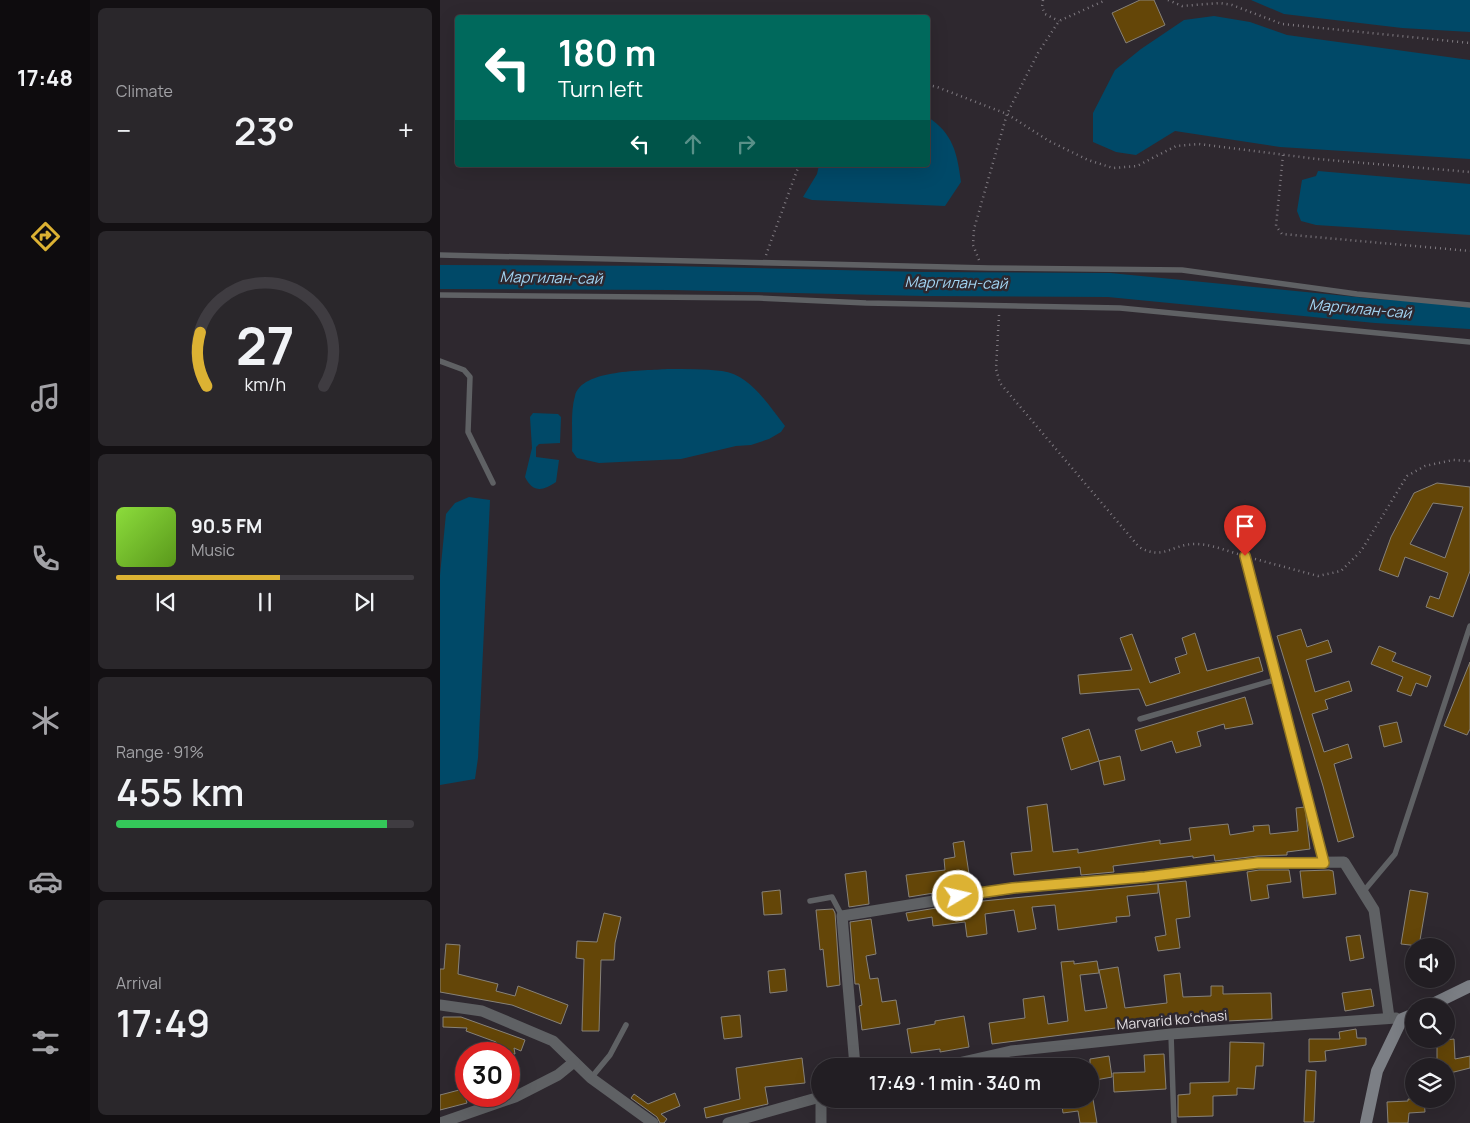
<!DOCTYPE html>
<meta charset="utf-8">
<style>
body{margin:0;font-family:Manrope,sans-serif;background:#2a272b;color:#f1f3f6;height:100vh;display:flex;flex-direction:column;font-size:19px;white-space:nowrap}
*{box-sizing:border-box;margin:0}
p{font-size:16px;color:#a2a2a6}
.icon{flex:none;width:28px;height:28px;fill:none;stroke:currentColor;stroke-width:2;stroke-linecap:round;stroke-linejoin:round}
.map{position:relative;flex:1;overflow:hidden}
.panel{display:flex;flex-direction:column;gap:8px;padding:8px;background:#131013;width:350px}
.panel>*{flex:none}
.top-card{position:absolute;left:15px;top:15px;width:475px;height:152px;border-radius:5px;box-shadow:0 5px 20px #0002,0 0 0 1px #3f3c41;background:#00695c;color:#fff;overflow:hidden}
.tools{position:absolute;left:965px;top:938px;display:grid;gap:10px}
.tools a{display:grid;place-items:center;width:50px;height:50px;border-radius:50%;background:#221e23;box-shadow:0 5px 20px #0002,0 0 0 1px #3f3c41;font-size:25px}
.speed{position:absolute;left:15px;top:1042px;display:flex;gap:10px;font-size:25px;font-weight:700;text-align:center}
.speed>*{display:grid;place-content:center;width:65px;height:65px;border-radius:50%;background:#221e23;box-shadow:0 5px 20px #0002,0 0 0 1px #3f3c41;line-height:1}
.speed .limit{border:8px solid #d22;background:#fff;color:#111}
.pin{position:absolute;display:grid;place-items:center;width:42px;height:42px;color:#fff;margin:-51px -21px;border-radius:50% 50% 50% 0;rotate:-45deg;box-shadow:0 0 5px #0007}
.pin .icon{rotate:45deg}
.me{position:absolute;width:55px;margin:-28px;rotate:81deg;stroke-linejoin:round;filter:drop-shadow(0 0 4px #0008)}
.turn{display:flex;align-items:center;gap:18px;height:105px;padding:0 20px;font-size:22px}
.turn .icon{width:65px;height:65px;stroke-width:2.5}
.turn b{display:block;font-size:35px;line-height:42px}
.lanes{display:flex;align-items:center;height:48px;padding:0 20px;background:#0003;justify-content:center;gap:25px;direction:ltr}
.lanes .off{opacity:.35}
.big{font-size:38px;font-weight:600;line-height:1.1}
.panel .tile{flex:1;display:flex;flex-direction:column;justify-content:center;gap:8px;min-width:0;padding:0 18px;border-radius:8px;background:#2a272b}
.panel .dial{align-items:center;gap:0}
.dial svg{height:130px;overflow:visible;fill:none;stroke:#3f3c41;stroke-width:7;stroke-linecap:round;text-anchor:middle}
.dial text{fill:#f1f3f6;stroke:none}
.song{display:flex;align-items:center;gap:15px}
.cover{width:60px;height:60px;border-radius:8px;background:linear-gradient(135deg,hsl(90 70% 55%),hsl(90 70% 35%))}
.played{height:5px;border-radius:2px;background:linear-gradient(90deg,#dcb233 55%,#3f3c41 55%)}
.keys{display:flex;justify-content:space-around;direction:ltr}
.heat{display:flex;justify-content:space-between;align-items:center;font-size:28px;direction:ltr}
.charge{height:8px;border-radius:4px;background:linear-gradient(90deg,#34c759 91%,#3f3c41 0)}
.trip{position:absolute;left:371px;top:1058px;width:288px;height:50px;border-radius:25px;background:#221e23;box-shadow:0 5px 20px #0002,0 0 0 1px #3f3c41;font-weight:600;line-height:50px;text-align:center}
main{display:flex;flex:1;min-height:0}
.tabs{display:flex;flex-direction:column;width:90px;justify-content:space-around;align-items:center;background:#0e0c0e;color:#a2a2a6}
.tabs .icon{width:35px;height:35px}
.tabs .current{color:#dcb233}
.tabs b{font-size:22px;color:#f1f3f6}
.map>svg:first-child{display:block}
.water{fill:#004968}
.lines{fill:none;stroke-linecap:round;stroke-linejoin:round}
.river{stroke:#004968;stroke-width:24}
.building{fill:#644608;stroke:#878279;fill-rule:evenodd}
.path{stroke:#7f7a80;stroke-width:2.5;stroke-dasharray:1 4;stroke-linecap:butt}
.service{stroke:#5f6164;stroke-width:5.5}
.minor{stroke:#5f6164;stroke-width:11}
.secondary{stroke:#7c7f85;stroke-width:12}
.route-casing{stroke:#8f7421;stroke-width:12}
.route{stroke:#dcb233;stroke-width:9}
.labels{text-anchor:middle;stroke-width:5;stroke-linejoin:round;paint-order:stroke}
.street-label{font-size:14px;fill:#e0dce0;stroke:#2e282f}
.water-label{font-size:15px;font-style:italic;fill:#a3d5f3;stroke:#2e282f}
</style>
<main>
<nav class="tabs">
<b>17:48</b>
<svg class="icon current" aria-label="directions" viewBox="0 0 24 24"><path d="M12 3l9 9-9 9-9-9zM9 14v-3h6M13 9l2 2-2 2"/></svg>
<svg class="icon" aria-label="music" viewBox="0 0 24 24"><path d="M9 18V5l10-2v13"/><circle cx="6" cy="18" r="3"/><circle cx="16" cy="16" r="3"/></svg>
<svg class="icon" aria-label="phone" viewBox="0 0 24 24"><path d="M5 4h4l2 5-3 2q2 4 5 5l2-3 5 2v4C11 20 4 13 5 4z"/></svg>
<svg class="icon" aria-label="climate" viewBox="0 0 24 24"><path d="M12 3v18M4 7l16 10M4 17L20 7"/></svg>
<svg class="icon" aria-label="car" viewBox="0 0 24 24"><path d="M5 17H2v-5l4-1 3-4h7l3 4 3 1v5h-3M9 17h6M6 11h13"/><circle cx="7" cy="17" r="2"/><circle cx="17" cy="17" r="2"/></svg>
<svg class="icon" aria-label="filters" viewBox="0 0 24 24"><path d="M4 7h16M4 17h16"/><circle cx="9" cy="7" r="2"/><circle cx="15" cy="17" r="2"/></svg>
</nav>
<section class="panel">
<div class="tile"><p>Climate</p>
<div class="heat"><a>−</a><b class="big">23°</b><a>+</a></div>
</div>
<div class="tile dial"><svg viewBox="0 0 100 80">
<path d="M14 69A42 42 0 1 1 86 69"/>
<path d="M14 69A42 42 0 0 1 10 36" stroke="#dcb233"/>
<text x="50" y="56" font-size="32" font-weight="700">27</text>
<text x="50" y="72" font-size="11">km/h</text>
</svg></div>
<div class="tile">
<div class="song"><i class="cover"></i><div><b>90.5 FM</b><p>Music</p></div></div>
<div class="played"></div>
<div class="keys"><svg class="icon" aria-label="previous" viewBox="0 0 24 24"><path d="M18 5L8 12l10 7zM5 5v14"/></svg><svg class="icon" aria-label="pause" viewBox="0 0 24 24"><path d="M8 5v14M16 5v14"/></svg><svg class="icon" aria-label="next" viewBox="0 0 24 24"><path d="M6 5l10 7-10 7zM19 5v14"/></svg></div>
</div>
<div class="tile"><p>Range · 91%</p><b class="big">455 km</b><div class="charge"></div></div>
<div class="tile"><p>Arrival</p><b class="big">17:49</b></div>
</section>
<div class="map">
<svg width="1030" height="1123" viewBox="0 0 1030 1123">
<rect width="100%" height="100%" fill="#2e282f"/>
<!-- water -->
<g class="water">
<path d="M811 0H1030V32L962 28 844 14Z"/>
<path d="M774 16 810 22 847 35 1030 60V159L840 147 735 131 696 155 676 152 653 142V113L675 70 701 49 744 20Z"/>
<path d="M488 117C513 134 517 152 521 182L505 206 372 200 363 197 377 174 379 165H488Z"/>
<path d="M878 171 1030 184V235L876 225 861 221 857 211 862 180 876 176Z"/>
<path d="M227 369C245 369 264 369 282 371 310 374 329 406 345 426L341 432 329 439 311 445 296 446 241 459 159 463 137 458 132 451C133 434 130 413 135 396 141 369 205 371 227 369Z"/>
<path d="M93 413 118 414 121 417 120 443 99 444 96 447V457L119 460 116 482C103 491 93 493 85 477L92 448 90 417Z"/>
<path d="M29 497 50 500 38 758 35 779 0 785V575L6 514 15 503Z"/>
</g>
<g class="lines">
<!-- river -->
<path class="river" d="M0 277 232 278 484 284 669 285 936 311 1030 317"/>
</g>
<!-- building -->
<g class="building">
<path d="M700 0H714L725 25 686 43 672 13Z"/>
<path d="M997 483 1030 487V571L1013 617 986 607 990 596 999 599 1008 573 965 557 958 577 939 570 951 537 974 493ZM993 503 1023 507 1005 558 970 544Z"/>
<path d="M861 629 867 647 888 640 892 652 866 660 875 692 909 681 912 691 885 700 888 709 872 714 884 752 908 744 912 758 894 764 914 837 898 842 883 786 837 636Z"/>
<path d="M755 633 767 671 819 657 823 671 706 706 699 689 640 694 638 675 692 670 680 638 692 634 710 683 740 673 735 658 747 654 742 638Z"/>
<path d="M939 646 956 653 952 661 991 676 987 687 976 683 971 696 957 691 963 677 931 664Z"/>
<path d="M1030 662V729L1027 735 1004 726Z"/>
<path d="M805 697 813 724 785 729 784 724 757 732 761 746 736 753 732 741 701 751 695 730Z"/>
<path d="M957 722 962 742 944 747 939 726Z"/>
<path d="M649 729 659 761 631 770 622 738Z"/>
<path d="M680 756 685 780 664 785 659 761Z"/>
<path d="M607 804 613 852 638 849V853L720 840V844L751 840 749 828 788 824 790 835 814 831 813 826 829 825 830 834 858 831 856 808 865 807 870 849 847 852V855L818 856 775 861 774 855 753 858V856L673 866 674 872 641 875 640 867 574 875 571 853 592 851 587 807Z"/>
<path d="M524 841 531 887 469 897 466 875 505 870 504 859 515 857 513 843Z"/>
<path d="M819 870H849L851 882 827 885 829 898 811 901 807 872Z"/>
<path d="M889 870 893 871 896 894 863 898 860 871Z"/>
<path d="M426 871 429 904 409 907 405 874Z"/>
<path d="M746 881 750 917 736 919 740 948 718 951 715 937 726 935 718 884V893L687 896 690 916 676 917 677 922 618 930 615 905 592 907 596 929 578 932 574 910 545 914 547 934 527 937 525 922 493 926 492 917 468 921 466 913 533 902Z"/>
<path d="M340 890 342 914 324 915 322 892Z"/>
<path d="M970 890 988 893 979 946 961 944Z"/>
<path d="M393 909 395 913 400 985 387 987 383 949 380 950 376 910Z"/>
<path d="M164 913 181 917 175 943 174 960H161L159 1031H142L144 959 136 958 137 941 157 942Z"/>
<path d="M431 919 436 954 426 956 430 979 438 978 442 1002 456 1000 460 1024 422 1030 419 1006 422 1005 419 984H415L410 922Z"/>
<path d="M920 935 924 958 910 961 906 937Z"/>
<path d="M6 944 20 945 18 974 58 984 56 991 75 996 78 986 128 1005 121 1024 72 1005 0 992V969H4Z"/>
<path d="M634 961V964L657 961 659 973 640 975 645 1011 667 1008 659 970 678 967 685 1008 727 1003 724 975 740 973 743 997 771 996V986H783V994L831 993 832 1019 786 1021V1016L745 1017V1019L552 1044 549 1023 585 1018 583 999 604 996 608 1024 628 1021 621 962Z"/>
<path d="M345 969 347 991 330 993 328 971Z"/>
<path d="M931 989 934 1006 905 1011 902 993Z"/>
<path d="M300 1015 302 1037 284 1039 281 1017Z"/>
<path d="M524 1016 529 1047 500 1052V1049L471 1053 467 1029 495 1024V1021Z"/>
<path d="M3 1017H21L85 1040 81 1051 74 1048 75 1054H58L56 1042 26 1031 27 1028 3 1027Z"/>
<path d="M916 1029 917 1038H926V1045L885 1051 886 1061 869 1062V1039H900L899 1032Z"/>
<path d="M1014 1039 1015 1059 1030 1056V1068L1006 1074V1066H997V1041Z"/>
<path d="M790 1042 824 1043 823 1066H816L814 1089 797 1088V1095L773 1096V1116L738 1117V1095L750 1094V1083L789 1082Z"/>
<path d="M724 1054 726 1089 674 1092 673 1073 705 1072 704 1055Z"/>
<path d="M669 1056 672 1077 650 1081V1059Z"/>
<path d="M362 1058 365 1083 325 1087 328 1104 266 1118 264 1108 300 1099 296 1068Z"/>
<path d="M866 1070 876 1071 874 1122H864Z"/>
<path d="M23 1089 27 1103 0 1110V1095Z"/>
<path d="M235 1093 240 1106 221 1114 227 1119 224 1123H220L217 1117 191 1098 194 1094 208 1104Z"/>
<path d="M621 1099H653L657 1123H640L638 1111 623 1113Z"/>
<path d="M968 1099H984L985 1112 969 1113 968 1123H948L947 1102 968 1101Z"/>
</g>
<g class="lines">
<!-- path -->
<g class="path">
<path d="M603 0 602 7 605 14 619 21"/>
<path d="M728 0 742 6 780 3 792 5 842 24 1030 43"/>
<path d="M488 85 497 87 567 114 609 141 648 160 673 168 697 166 736 146 759 144 877 159 1030 172"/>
<path d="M843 155 836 226 842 234 1030 251"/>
<path d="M326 255 359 165"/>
<path d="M539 260 533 245 534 229 567 114 598 53 619 21 666 0"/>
<path d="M559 315 556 369 560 383 699 547C723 561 732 544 755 544 770 544 784 550 798 554"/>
<path d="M815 559 878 576 901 571 921 551 967 476 985 466 1013 460 1030 461"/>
</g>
<!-- service -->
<g class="service">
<path d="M0 255 549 268 742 270 917 294 1030 305"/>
<path d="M0 295 319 298 426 303 680 308 1030 342"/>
<path d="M0 361 24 370 30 377 28 432 53 483"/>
<path d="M805 556 884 863"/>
<path d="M700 719 838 679"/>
<path d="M923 892 955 854 1030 626"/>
<path d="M370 901 392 897 402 916"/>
<path d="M731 1034 734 1123"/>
<path d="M151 1078 170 1055 186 1025"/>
</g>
<!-- minor -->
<g class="minor">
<path d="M0 1005 42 1011 113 1041 151 1078 213 1123"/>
<path d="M415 1066 402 916 573 888 705 877 818 863 904 862 934 910 949 1017"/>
<path d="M505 1066 571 1051 731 1034 956 1018"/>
<path d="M381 1099V1123"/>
<path d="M0 1123 75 1097 118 1075 134 1062"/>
<path d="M288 1123 380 1097"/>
</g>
<!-- secondary -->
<g class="secondary">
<path d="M989 1006 1030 986"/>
<path d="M926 1123 937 1071 962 1019 974 1014"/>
</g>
</g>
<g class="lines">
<defs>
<path id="route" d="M518 896 573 888 705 877 818 863H884L805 556"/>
</defs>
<!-- route casing -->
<use href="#route" class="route-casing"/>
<!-- route -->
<use href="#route" class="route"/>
</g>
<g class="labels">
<!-- street labels -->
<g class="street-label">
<text transform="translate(732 1020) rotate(-5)" y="5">Marvarid koʻchasi</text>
</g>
<!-- water labels -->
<g class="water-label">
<text transform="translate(111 278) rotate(1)" y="5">Маргилан-сай</text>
<text transform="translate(516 283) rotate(1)" y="5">Маргилан-сай</text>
<text transform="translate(920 309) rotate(5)" y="5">Маргилан-сай</text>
</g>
</g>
</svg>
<div class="tools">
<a><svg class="icon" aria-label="sound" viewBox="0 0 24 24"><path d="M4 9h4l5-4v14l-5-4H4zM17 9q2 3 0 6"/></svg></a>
<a><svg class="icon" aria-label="search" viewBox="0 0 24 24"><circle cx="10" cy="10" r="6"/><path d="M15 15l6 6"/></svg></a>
<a><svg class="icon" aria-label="layers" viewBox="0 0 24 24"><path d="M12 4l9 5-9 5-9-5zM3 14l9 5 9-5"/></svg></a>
</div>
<div class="speed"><div class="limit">30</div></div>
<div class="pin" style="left:805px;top:556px;background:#d93025"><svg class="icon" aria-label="arrive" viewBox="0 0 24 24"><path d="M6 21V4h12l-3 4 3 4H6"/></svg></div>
<svg class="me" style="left:518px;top:896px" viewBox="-20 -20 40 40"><circle r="17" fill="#dcb233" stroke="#fff" stroke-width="3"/><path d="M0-11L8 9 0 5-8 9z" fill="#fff"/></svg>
<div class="trip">17:49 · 1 min · 340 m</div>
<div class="top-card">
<div class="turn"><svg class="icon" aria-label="left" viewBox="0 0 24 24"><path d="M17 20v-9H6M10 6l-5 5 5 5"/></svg><div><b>180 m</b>Turn left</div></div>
<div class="lanes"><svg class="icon" aria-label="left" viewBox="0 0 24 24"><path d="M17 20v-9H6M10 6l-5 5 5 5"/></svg><svg class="icon off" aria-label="ahead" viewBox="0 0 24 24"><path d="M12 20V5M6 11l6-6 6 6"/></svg><svg class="icon off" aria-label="right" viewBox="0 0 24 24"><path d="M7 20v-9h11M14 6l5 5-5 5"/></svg></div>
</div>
</div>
</main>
